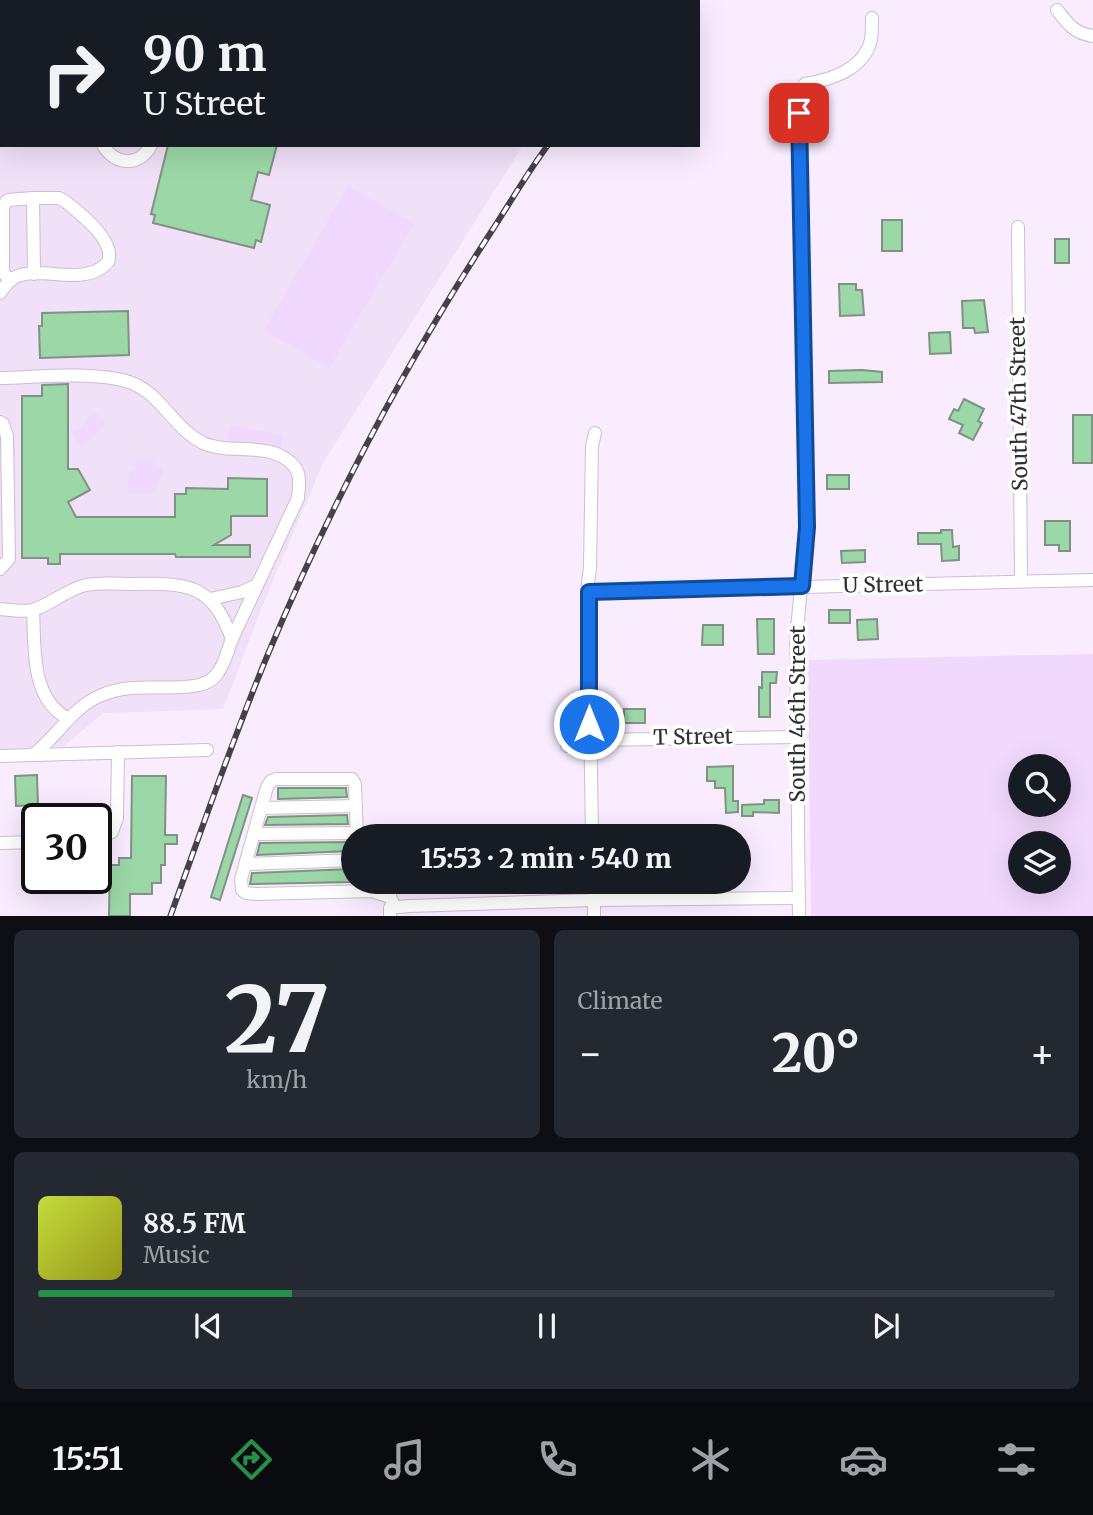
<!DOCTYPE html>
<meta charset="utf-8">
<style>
body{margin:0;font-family:Merriweather,serif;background:#242831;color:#f1f3f6;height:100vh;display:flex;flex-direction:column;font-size:26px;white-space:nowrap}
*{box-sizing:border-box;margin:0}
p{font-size:23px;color:#9ea1a6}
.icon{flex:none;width:38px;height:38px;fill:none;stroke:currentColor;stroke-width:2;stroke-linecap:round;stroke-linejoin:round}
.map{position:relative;height:916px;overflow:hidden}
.sheet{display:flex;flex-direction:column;gap:14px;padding:14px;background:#0d0f14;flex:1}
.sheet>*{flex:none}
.guide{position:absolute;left:0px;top:0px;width:700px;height:147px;box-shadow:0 7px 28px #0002;background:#171b24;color:#f1f3f6;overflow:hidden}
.controls{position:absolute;left:1008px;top:754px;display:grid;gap:14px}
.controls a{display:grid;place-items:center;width:63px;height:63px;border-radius:50%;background:#171b24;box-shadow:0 7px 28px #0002;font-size:35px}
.speed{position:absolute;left:21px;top:803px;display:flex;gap:14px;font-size:35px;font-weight:700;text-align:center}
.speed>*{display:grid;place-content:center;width:91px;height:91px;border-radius:50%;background:#171b24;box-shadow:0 7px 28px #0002;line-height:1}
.speed .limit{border:4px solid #111;border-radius:10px;background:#fff;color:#111}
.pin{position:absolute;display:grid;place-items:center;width:60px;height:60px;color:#fff;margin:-30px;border-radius:14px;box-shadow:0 4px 10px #0006}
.me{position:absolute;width:77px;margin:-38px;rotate:0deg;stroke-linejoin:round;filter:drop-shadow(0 0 5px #0008)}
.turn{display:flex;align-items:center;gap:24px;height:147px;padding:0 28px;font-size:32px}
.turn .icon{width:91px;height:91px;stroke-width:2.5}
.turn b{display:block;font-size:49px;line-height:60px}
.big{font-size:52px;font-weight:800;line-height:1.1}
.sheet .card{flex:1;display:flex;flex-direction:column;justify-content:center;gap:10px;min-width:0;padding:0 24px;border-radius:10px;background:#242831}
.sheet .dial{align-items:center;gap:0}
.dial b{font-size:91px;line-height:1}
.song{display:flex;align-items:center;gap:21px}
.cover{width:84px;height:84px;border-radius:10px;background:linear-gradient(135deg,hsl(70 70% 55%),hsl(60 70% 35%))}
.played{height:7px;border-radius:4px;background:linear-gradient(90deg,#249048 25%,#363941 25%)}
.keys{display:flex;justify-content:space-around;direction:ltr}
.heat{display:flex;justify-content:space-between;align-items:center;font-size:38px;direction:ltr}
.sheet .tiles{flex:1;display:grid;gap:14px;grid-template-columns:1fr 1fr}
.card:last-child{grid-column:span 2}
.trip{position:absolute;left:341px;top:824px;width:410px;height:70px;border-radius:35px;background:#171b24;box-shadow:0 7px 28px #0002;font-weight:800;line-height:70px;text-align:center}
.tab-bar{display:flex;height:112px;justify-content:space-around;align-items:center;background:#090b0e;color:#9ea1a6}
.tab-bar .icon{width:49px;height:49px}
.tab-bar .selected{color:#249048}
.tab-bar b{font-size:32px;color:#f1f3f6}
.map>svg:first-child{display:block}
.built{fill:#f0e0f8}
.green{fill:#f1d9fd;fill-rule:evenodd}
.building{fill:#9cd8a7;stroke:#819184;stroke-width:2}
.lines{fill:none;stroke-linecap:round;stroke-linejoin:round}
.minor-casing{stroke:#cabfd0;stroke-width:14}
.minor{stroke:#fff;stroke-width:12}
.rail-casing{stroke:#464149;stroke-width:6}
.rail{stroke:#fefffe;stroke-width:3.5;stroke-dasharray:10;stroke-linecap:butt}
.route-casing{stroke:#114b97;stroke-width:18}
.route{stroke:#1a73e8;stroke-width:12}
.labels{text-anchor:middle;stroke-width:7;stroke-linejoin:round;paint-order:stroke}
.street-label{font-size:21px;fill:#322e34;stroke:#fefffe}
</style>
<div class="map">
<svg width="1093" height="917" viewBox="0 0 1093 917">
<rect width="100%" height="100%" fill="#f8ecfe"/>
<!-- built -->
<path class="built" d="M0 0H614L2 2V145H523L323 463 266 597 223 709 103 713 64 746 0 749Z"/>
<!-- green -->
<g class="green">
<path d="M348 186 414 223 329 368 264 330Z"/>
<path d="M94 411 104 420 105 425 83 445H78L71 431 81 428Z"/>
<path d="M230 426 283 435 280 451 227 445Z"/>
<path d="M137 460H150L163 471 154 493H128L129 473 130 471H135L136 467 133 466Z"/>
<path d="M1093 654V916H811L808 660ZM1059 766V805H1020V766ZM1020 844H1059V882H1020Z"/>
</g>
<!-- building -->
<g class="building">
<path d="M168 145H277L269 175 258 172 251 200 270 205 261 242 256 240 254 248 153 223 155 215 151 214Z"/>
<rect x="882" y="220" width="20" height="31"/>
<rect x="1055" y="239" width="14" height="24"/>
<path d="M839 284H856V290H862L864 315 840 316Z"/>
<path d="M984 300 988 332 975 333 974 328H963L962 301Z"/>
<path d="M128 311 129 355 40 358 39 326H42V313Z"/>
<path d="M950 332 951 353 930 354 929 333Z"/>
<path d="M862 370 882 372V382L829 383V371Z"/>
<path d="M68 384V469H78L90 490 68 502 76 517H175V494H186V488L228 489V478L267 479V516H231V535L214 545H250V557H176L175 554H60V564H48V558H22V396H42V385Z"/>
<path d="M964 399 984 409 978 421 982 423 973 440 959 433 963 425 949 419 954 409 958 411Z"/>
<rect x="1073" y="415" width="19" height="48"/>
<rect x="827" y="475" width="22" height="14"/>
<path d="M1045 521H1070V551H1059V545H1045Z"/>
<path d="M941 530H952L953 547 959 546V560L942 561 941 544H918V533H941Z"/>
<path d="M865 550V562L842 563 841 551Z"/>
<rect x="829" y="610" width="21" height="13"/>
<path d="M757 619H774V654H758Z"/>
<path d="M877 619 878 639 858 640 857 620Z"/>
<path d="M703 625H723V645H702Z"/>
<path d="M762 672H777L776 683H770V717H759V687L762 688Z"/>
<rect x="624" y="709" width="21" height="14"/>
<path d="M733 766V801H738V812L726 813 725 788H715V781H707V767Z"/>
<path d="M37 775 38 805 16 806 15 776Z"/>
<path d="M132 776H166L165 835H177V844H165V865H161V883H152V894H130V916H109L110 865H119V858H131Z"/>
<path d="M278 788H346L347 797 278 799Z"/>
<path d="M243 795 252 798 220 900 211 897Z"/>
<path d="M764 800H779V813L753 812V816H742V805L764 804Z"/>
<path d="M347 815 348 824 265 825 268 817Z"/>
<path d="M350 842V851L257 855 260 843Z"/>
<path d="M350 869 351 882 250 884 252 873Z"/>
</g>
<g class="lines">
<defs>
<g id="minor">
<path d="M215 0V2"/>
<path d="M1057 10C1068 24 1074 33 1093 36"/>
<path d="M0 140H2"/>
<path d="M103 145C115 166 140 167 151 145"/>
<path d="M1018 227 1021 580"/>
<path d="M11 280 3 273V206L8 200 33 198"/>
<path d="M0 293C3 289 7 283 11 280 34 261 84 290 108 262 116 241 81 214 66 202L59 198H33L34 274"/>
<path d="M0 378C39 377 93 371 129 382 160 392 174 429 203 443 230 455 268 441 291 463 302 472 299 485 298 498L232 639"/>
<path d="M0 422 3 424 7 436 9 559 0 569"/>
<path d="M589 592 1093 580"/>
<path d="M210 599 242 592 257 585"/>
<path d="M0 609C10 610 23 612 32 610 47 607 67 589 86 585 102 582 120 584 135 584 188 583 212 584 232 639 228 649 226 660 220 669 216 677 208 683 199 685 168 692 135 681 102 695 73 706 57 737 33 755"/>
<path d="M33 610C35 647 30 700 69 719"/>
<path d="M590 740 797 737"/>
<path d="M567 746H590"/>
<path d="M0 756 207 750"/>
<path d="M261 808 356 806"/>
<path d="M254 834 357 833"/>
<path d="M357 836 355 784 352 779H276L271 781 267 787 241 879 242 890 246 893 256 894 372 891 390 897 395 907"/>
<path d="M592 836 588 583 590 567 592 446 595 433"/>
<path d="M96 837 112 832 117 818 118 752"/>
<path d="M0 843 37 842"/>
<path d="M246 864 354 860"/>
<path d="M594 882V917"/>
<path d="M390 897 391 882"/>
<path d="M390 917V908L409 906 594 900 799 898"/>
<path d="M799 917 796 639 807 527 799 91 805 84C831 80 864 69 871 40 872 33 872 25 872 18"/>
</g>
</defs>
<!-- minor casing -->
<use href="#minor" class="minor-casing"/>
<!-- minor -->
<use href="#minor" class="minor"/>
<defs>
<g id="rail">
<path d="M652 2 653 0"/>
<path d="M170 917C202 829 232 740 268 654 330 506 405 364 493 229 511 201 528 172 548 145"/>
</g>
</defs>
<!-- rail casing -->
<use href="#rail" class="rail-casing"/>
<!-- rail -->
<use href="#rail" class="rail"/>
</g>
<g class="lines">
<defs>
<path id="route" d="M589 724V592L802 586 807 527 799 113"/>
</defs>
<!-- route casing -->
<use href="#route" class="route-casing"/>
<!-- route -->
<use href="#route" class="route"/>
</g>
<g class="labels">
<!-- street labels -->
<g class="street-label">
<text transform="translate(1019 404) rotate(-91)" y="7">South 47th Street</text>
<text transform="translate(883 585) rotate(-1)" y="7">U Street</text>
<text transform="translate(798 714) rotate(-90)" y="7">South 46th Street</text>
<text transform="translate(693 737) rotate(-1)" y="7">T Street</text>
</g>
</g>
</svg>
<div class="controls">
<a><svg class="icon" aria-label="search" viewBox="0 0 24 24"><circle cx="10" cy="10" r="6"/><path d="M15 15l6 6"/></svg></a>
<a><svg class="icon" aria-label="layers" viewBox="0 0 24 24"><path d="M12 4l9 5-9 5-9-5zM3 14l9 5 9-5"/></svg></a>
</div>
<div class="speed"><div class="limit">30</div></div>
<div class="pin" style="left:799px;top:113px;background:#d93025"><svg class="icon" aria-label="arrive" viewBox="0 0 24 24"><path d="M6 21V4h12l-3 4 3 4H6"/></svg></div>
<svg class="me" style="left:589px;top:724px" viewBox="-20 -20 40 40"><circle r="17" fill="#1a73e8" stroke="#fff" stroke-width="3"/><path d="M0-11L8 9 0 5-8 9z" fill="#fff"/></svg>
<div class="trip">15:53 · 2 min · 540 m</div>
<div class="guide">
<div class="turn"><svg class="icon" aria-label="right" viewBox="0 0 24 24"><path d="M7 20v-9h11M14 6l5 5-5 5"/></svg><div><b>90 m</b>U Street</div></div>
</div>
</div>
<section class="sheet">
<div class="tiles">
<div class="card dial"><b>27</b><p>km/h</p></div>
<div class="card"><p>Climate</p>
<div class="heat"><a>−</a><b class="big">20°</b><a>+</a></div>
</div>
<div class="card">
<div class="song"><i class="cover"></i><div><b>88.5 FM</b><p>Music</p></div></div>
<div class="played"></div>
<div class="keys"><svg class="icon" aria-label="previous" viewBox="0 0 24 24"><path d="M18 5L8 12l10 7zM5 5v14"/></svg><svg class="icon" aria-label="pause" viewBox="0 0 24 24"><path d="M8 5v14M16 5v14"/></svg><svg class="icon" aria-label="next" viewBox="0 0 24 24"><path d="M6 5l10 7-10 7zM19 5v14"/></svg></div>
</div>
</div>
</section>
<nav class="tab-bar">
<b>15:51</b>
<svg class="icon selected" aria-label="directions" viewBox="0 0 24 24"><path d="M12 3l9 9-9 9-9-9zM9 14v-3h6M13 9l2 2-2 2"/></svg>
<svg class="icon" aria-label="music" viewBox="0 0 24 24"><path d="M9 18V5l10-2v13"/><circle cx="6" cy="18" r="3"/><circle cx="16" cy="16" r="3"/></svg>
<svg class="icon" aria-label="phone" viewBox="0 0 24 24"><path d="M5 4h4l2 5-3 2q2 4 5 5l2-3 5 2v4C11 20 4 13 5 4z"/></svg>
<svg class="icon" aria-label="climate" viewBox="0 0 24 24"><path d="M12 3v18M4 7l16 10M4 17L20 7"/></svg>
<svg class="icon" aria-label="car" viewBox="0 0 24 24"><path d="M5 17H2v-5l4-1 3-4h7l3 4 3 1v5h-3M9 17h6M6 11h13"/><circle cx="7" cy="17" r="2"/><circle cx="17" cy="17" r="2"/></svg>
<svg class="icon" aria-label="filters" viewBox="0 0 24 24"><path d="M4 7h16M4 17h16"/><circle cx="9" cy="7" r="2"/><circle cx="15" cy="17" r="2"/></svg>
</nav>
